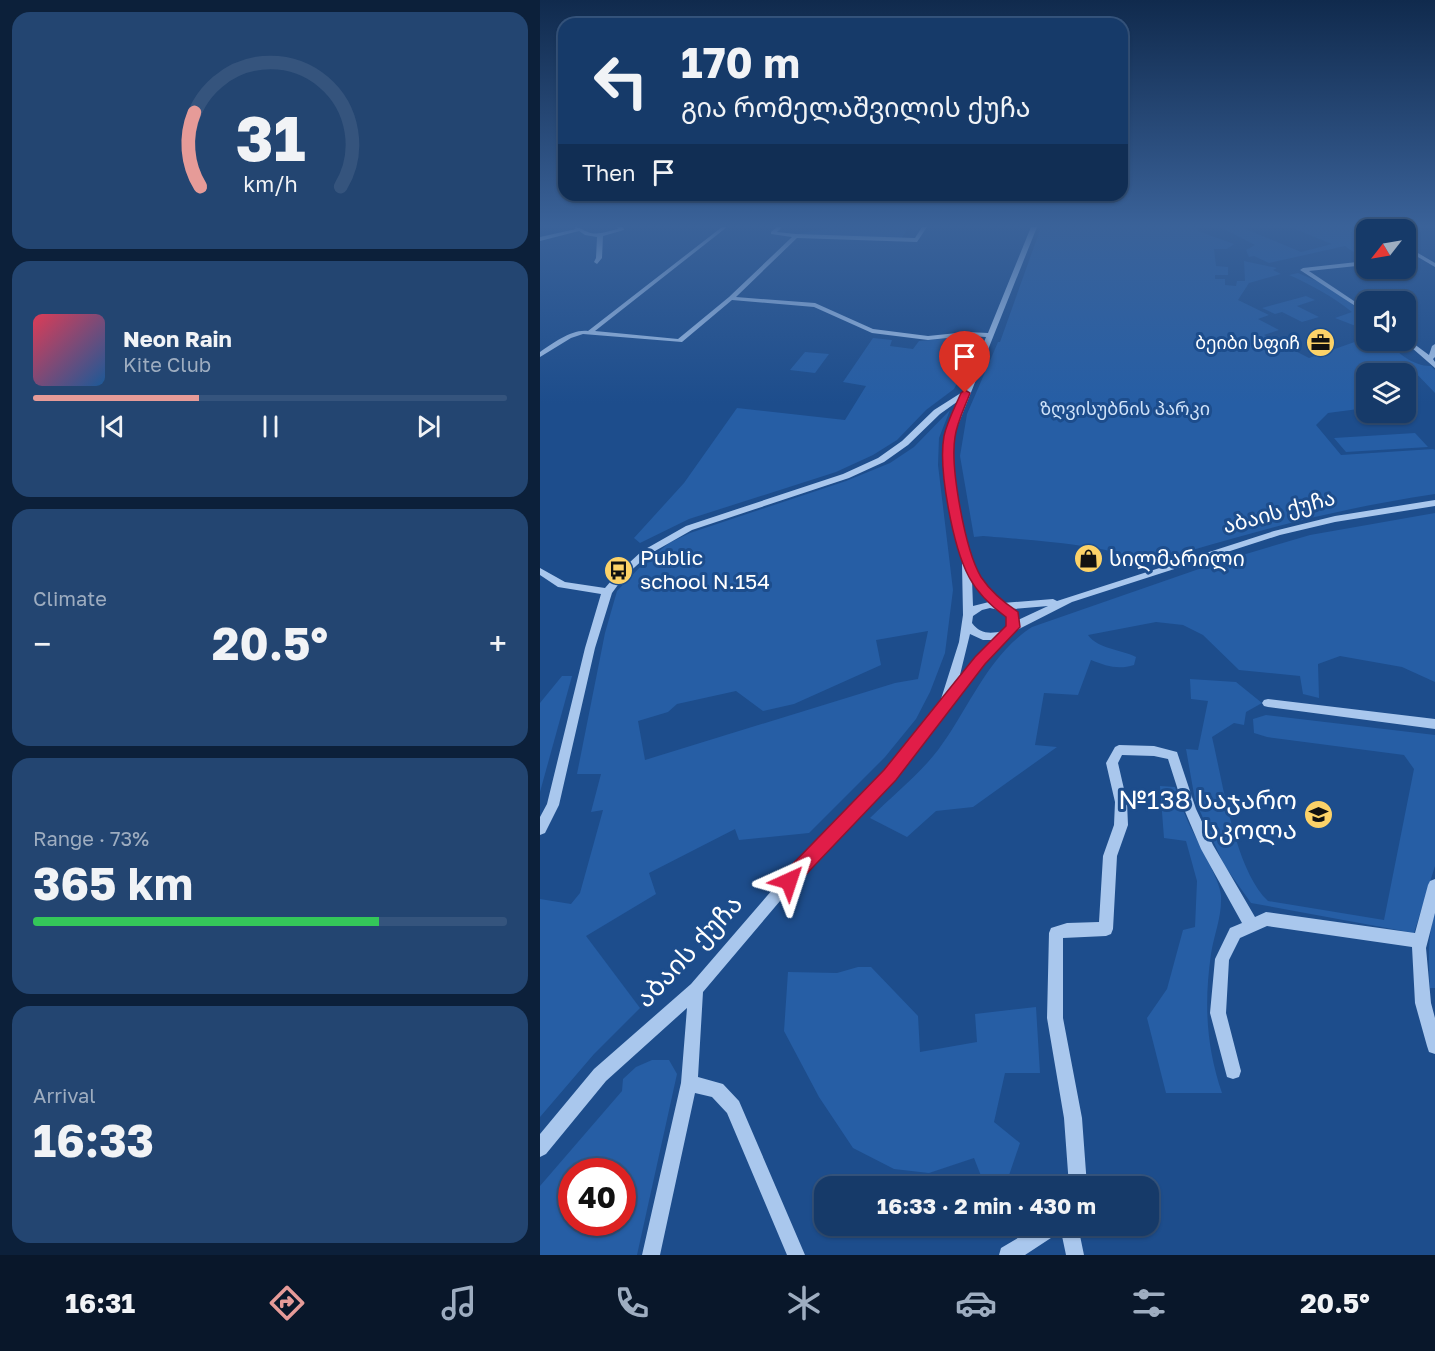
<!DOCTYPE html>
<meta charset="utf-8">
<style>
body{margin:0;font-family:"Golos Text","Noto Sans Georgian",sans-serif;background:#234571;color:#f1f3f6;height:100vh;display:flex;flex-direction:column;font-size:22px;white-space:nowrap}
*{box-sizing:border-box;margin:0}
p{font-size:20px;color:#9eadc0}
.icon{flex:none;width:33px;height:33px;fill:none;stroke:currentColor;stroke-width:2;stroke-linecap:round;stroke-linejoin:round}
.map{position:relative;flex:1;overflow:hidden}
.sheet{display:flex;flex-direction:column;gap:12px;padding:12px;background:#0c203a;width:540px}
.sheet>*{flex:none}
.banner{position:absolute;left:18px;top:18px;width:570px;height:183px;border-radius:18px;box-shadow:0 2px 4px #0004,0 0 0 2px #35547d;background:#163a69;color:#f1f3f6;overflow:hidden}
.needle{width:39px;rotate:239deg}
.controls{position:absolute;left:816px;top:219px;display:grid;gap:12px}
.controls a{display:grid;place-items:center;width:60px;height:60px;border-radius:12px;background:#163a69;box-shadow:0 2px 4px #0004,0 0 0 2px #35547d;font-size:30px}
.speed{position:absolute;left:18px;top:1158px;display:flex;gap:12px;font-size:30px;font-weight:700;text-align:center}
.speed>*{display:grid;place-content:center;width:78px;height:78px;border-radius:50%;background:#163a69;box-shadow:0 2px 4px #0004,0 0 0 2px #35547d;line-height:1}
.speed .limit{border:9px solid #d22;background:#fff;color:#111}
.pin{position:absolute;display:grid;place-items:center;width:51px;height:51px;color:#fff;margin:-62px -26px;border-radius:50% 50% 50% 0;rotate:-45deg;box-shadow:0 0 6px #0007}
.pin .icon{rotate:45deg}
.me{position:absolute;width:66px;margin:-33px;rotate:42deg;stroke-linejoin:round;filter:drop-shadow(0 0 4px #0008)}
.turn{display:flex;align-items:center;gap:21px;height:126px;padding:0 24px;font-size:27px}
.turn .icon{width:78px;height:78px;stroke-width:2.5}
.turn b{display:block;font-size:42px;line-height:51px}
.then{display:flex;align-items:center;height:57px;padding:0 24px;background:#0003;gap:12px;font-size:22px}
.big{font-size:45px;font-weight:700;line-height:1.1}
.sheet .tile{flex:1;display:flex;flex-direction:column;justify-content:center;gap:9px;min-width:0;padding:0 21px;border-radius:18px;background:#234571}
.sheet .dial{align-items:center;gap:0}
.dial svg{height:156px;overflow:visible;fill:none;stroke:#35547d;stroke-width:7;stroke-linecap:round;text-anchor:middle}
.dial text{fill:#f1f3f6;stroke:none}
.song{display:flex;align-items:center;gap:18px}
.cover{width:72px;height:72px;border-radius:9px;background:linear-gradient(135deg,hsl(350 70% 55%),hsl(210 70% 35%))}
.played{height:6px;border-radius:3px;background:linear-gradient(90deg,#e69b98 35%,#35547d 35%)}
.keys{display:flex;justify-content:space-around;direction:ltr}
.heat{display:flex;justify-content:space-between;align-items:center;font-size:33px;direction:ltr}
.charge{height:9px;border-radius:4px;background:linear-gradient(90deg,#34c759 73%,#35547d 0)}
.trip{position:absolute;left:274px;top:1176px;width:345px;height:60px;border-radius:18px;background:#163a69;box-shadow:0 2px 4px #0004,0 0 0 2px #35547d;font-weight:700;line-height:60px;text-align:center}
.tabs{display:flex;height:96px;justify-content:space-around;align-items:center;background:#09172a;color:#9eadc0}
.tabs .icon{width:42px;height:42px}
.tabs .on{color:#e69b98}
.tabs b{font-size:27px;color:#f1f3f6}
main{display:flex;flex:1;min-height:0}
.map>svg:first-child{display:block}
.green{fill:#265ea5;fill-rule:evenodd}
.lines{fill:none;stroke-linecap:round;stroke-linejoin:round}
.minor{fill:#a9c7ed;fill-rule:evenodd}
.route{fill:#e11d48;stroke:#92132f;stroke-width:1.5}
.labels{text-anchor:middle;stroke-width:6;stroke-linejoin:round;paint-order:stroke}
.far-poi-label{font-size:18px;fill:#fff;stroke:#1d4d8c;text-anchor:end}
.far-park-label{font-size:18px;fill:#cfe2f9;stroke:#1d4d8c}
.street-label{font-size:21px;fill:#fff;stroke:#1d4d8c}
.poi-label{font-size:21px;fill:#fff;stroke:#1d4d8c;text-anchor:start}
.near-poi-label{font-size:26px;fill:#fff;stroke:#1d4d8c;text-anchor:end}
.near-street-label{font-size:26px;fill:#fff;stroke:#1d4d8c}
</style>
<main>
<section class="sheet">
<div class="tile dial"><svg viewBox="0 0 100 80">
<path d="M14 69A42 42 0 1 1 86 69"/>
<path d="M14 69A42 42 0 0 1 11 31" stroke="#e69b98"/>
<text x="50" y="56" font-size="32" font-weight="700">31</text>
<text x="50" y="72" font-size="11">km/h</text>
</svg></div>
<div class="tile">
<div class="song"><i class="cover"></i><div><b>Neon Rain</b><p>Kite Club</p></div></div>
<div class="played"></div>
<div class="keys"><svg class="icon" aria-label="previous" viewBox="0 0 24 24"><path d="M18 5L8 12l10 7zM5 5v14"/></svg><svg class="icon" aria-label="pause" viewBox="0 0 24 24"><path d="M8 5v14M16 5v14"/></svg><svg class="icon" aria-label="next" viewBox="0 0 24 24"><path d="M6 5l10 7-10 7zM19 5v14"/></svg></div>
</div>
<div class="tile"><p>Climate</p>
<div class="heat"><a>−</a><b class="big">20.5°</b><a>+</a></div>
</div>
<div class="tile"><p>Range · 73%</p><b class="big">365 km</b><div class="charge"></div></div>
<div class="tile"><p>Arrival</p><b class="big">16:33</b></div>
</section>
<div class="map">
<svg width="895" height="1255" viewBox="0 0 895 1255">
<rect width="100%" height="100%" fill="#1d4d8c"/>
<!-- green -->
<g class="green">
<path d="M297 227H380L378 230 367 229 361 239 256 234Z"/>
<path d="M501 227H658V231L694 244 687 249H674L676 266 688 267V275H675V279H685V285L696 286 697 281H705L704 261 737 268 733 270 741 274 709 283 698 300 729 315 718 319 739 330 724 335 769 358 826 338V340L846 341C859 353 872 366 891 366L895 370V393L871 368 823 374 826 380V408L788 413 776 425 801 455 893 449 895 450V494C793 509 704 534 606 564 583 545 477 539 443 536L434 537 420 456 427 414 458 342H460Z"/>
<path d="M680 227H701L761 252 792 244 750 227H812L826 237V261L805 246 729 263 714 256 709 257 706 250 715 245Z"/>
<path d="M758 273 784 284 826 314V330L795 318 812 312C793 297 772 285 749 275Z"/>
<path d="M766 296 775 300 757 306 779 317 762 322 742 312 735 314 722 308Z"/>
<path d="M422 337 437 344 414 389 386 410 357 440 333 455 296 472 149 519 100 543 94 538 144 483 197 408 305 420 326 386 303 382 333 338 352 340 350 346 373 349 379 341Z"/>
<path d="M265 352 289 354 275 373 250 370Z"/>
<path d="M410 410 399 438 398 465 413 590 405 653 390 692 376 719 345 757 269 833 199 840 195 829 109 873 116 894 46 936 100 1008 54 1054 0 1117V899L31 904 40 893 63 810 51 812 61 774H37L65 633 77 591 102 565 129 543 150 533 306 481 350 463 374 447ZM388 631 378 679 355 683 105 760 98 721 128 712 137 704 196 691 223 711 254 704 341 665 336 640Z"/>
<path d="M875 433 888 447 806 452 794 438Z"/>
<path d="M895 513V682L862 667 800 656 778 664 779 698 763 694 760 676 699 670 663 635 643 625 616 622 548 635C558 649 580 649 596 657L594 665C578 670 566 666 551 660L538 695 504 693 495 745 517 747 433 807 396 811 367 837 330 818C352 796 379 775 398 750 429 709 447 656 492 627L679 562 770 535Z"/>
<path d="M22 676H32L0 792V703Z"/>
<path d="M650 679 696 682 722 703 706 712 704 725 694 723 672 737C683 783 695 870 728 901L844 920 874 769 864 755 727 737 714 733 713 719 726 715 895 735V866L874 933 711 903 684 865 655 800 646 749 658 750 668 701 651 699Z"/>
<path d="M620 786 635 787C639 797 641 807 646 817 653 835 681 880 681 896 682 917 674 934 671 954 664 1003 666 1046 682 1093H626L607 1018 627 989 643 930 655 927 657 881 646 841 624 838Z"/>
<path d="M895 912V988H890C889 964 887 935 895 912Z"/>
<path d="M318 967H331L378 1016 380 1052 437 1042 435 1014 496 1007 500 1073H465L454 1122 480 1143 466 1184 445 1186 434 1158 389 1173 354 1169 313 1148 279 1097 244 1031 248 972 297 973Z"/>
<path d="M112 1060H129L137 1074 97 1255H0V1186L82 1091 83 1079 96 1067ZM32 1172H82V1222H32Z"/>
</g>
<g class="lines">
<!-- minor -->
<g class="minor">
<path d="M34 227C40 227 42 230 48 232 57 236 68 231 78 229L77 227H83L84 230 63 236 62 258 57 264 54 262 56 258 57 237 45 235 39 231 0 241V237L36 229Z"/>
<path d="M182 227H187L55 331 138 339 189 297 252 237 231 234V232L237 227H242L237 232 256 234 375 238 382 227H387L377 242 257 238 196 297 275 303 333 329 388 336 427 332 448 333 491 227H497L414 435V479L422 527 429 551 438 573 448 589 462 603 513 599 517 601 734 531 795 516 895 500V506L795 522 740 535 532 602 477 630 444 664 379 750 268 868 163 992 158 1077 183 1084 199 1101 265 1255H247L187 1113 172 1097 155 1093 120 1255H102L141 1083 147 1008 66 1081 6 1154 0 1157V1134L54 1069 151 984 258 860 371 744 403 702 401 699 419 642 423 615 422 564 424 562 413 527 408 503 405 456 406 435 421 399 400 414 368 445 344 462 309 478 152 530 108 555 83 578 72 593 55 648 19 805 5 833 0 835V817L7 804 45 648 61 594 18 587 0 575V568L25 582 65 588 77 574 102 551 146 526 303 474 338 458 362 441 394 410 424 391 446 337 427 336 388 340 332 333 274 307 192 300 142 342 43 334 31 338 0 357V352C14 343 31 329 48 331ZM432 579 441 594 449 602 433 606ZM508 606 478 620V615L472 609ZM450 608 459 610 468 616V626L463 631C450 634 440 634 432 623L433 616 442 610ZM430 634 443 640H454L436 658 418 683Z"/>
<path d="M827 227H833L835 230H829Z"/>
<path d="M866 246 895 263V267L866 250Z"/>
<path d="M826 261V265L769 271 826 309V313L760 270 763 268Z"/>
<path d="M866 338 889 355 892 346 895 344V357L893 359 895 362V368L864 341Z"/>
<path d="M728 699 895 719V729L728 707 724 706 722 703 724 700Z"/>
<path d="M579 745 614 746 637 752 656 809 673 845 715 917 726 912 875 933 888 885 890 881 895 879V913L886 948 891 1003 895 1018V1054L889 1052 887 1046 875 1003 872 947 727 926 700 938 689 960 686 1013 701 1071 699 1077 693 1079 687 1077 670 1013 675 959 690 928 702 923 661 849 644 809 628 759 614 756 582 755 578 763 587 802 588 825 577 856 573 929 571 934 566 936 523 938V1018L542 1118 547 1186H529L524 1118 507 1018 509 933 511 928 527 923 559 922 563 856 574 825 575 802 566 763 575 747Z"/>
<path d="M498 1226H538L544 1255H526L522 1236H514L485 1255H459L461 1248Z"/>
</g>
</g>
<!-- sky -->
<linearGradient id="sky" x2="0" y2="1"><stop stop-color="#102a4d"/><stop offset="0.56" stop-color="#3a6299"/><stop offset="1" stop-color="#3a6299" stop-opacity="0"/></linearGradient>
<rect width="895" height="403" fill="url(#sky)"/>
<!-- route -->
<path class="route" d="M425 390 430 393C425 407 417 422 415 437 410 467 425 550 441 577 451 592 463 602 478 612L480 627 445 664 356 780 255 886 249 889 242 886 240 881 242 875 344 770 435 657 466 626V617C451 606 438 594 429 577 413 547 398 469 404 436 407 422 415 407 421 393Z"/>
<!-- icons -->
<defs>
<symbol id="office-disc" viewBox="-11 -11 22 22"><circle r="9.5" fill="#fcd268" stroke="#1d4d8c"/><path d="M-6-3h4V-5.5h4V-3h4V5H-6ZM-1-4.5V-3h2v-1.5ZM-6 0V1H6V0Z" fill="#111"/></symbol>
<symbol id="shop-disc" viewBox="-11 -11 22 22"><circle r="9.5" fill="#fcd268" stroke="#1d4d8c"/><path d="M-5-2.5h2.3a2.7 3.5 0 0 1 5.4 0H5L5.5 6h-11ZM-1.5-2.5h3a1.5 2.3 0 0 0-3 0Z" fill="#111"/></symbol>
<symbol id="bus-disc" viewBox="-11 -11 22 22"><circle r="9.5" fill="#fcd268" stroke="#1d4d8c"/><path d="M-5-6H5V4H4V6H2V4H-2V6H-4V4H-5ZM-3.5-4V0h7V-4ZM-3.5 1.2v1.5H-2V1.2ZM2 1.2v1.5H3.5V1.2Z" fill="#111"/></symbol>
<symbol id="school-disc" viewBox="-11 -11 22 22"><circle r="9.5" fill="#fcd268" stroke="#1d4d8c"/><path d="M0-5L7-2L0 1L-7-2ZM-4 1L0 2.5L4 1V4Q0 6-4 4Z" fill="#111"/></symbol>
</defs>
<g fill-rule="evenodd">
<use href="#office-disc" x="764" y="326" width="33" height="33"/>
<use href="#shop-disc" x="532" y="542" width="33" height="33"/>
<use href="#bus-disc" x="62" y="554" width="33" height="33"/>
<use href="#school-disc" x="762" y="798" width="33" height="33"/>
</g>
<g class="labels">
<!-- far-poi labels -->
<g class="far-poi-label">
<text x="760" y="349">ბეიბი სფიჩ</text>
</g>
<!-- far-park labels -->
<g class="far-park-label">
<text x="585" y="415">ზღვისუბნის პარკი</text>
</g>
<!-- street labels -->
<g class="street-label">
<text transform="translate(739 512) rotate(-15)" y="7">აბაის ქუჩა</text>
</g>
<!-- poi labels -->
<g class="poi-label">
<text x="100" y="565">Public<tspan x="100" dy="24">school N.154</tspan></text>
<text x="569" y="566">სილმარილი</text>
</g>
<!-- near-poi labels -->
<g class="near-poi-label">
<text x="757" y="809">№138 საჯარო<tspan x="757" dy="30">სკოლა</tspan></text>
</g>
<!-- near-street labels -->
<g class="near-street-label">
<text transform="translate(149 951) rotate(-47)" y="9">აბაის ქუჩა</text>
</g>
</g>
</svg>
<div class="controls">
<a><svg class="needle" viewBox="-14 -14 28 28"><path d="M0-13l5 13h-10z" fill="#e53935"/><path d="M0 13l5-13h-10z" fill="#9eadc0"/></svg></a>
<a><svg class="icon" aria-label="sound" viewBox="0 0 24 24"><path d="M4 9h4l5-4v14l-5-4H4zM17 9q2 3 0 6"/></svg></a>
<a><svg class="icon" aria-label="layers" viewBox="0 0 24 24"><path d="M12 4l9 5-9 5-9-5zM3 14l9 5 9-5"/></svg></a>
</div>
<div class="speed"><div class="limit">40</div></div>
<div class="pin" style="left:425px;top:393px;background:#d93025"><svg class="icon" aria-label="arrive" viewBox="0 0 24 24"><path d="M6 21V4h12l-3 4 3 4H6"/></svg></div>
<svg class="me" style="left:249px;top:881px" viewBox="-20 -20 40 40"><path d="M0-17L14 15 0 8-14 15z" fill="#e11d48" stroke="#fff" stroke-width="4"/></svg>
<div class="trip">16:33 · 2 min · 430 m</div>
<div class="banner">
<div class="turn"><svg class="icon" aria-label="left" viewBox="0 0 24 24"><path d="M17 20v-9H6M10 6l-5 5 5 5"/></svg><div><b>170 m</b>გია რომელაშვილის ქუჩა</div></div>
<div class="then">Then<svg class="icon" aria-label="arrive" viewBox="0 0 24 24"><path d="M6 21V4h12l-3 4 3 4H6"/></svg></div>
</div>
</div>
</main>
<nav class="tabs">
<b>16:31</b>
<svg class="icon on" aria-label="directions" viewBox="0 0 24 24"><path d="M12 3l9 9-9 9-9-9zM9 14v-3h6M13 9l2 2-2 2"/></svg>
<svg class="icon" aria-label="music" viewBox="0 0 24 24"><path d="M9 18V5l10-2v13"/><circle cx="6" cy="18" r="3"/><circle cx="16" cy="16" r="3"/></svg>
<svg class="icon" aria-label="phone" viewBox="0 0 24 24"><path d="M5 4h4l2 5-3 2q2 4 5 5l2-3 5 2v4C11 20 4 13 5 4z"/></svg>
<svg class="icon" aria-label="climate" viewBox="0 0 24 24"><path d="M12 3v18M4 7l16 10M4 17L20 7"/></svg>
<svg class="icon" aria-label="car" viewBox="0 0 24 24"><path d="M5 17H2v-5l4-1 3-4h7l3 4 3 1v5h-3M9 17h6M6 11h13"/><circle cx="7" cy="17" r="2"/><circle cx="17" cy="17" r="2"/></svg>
<svg class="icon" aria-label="filters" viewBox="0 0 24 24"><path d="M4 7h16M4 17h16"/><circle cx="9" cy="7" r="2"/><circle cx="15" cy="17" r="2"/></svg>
<b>20.5°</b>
</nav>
